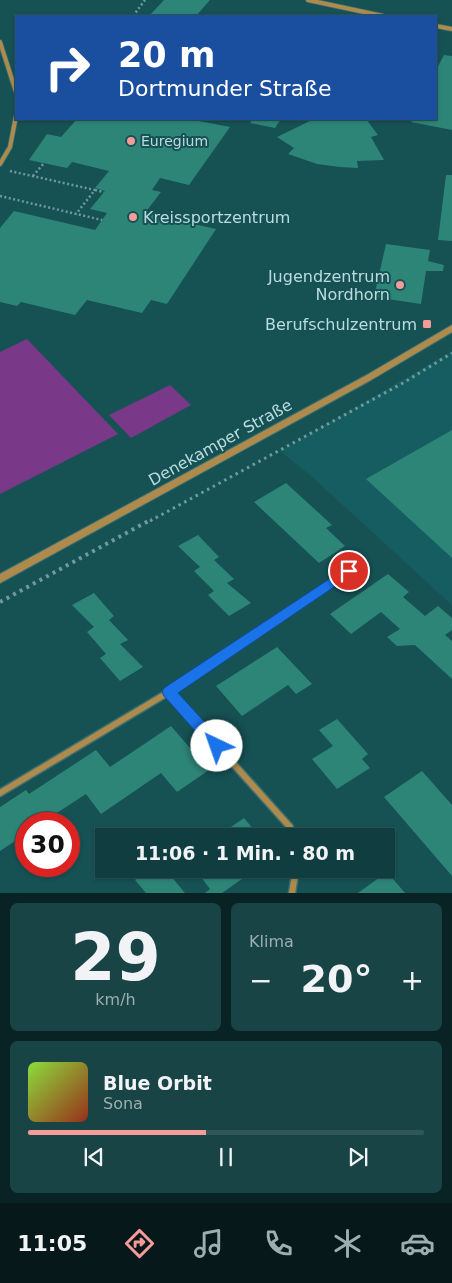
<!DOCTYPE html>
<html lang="de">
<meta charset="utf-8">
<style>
body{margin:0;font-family:"DejaVu Sans",sans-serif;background:#194446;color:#f1f3f6;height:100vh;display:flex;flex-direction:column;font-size:19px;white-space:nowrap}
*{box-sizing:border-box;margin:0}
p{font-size:16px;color:#9caeb0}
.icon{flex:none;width:28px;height:28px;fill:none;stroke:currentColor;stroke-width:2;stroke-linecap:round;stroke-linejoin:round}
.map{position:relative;height:893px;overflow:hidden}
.details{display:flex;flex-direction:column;gap:10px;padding:10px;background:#092223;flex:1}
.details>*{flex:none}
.banner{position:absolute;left:15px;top:15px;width:422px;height:105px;border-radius:0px;box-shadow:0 1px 4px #0004,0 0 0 1px #305659;background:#1a4fa0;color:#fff;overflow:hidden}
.speed{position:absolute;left:15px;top:812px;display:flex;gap:10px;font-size:25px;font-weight:700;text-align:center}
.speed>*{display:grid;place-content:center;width:65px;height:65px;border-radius:50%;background:#103d3f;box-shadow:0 1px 4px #0004,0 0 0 1px #305659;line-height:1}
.speed .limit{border:8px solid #d22;background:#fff;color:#111}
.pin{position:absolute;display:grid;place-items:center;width:42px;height:42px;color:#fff;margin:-21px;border:2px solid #fff;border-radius:50%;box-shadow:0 1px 5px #0007}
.me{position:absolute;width:55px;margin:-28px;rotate:318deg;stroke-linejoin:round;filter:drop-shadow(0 0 4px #0008)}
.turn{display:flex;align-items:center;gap:18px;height:105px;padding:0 20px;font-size:22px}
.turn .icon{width:65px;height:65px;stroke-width:2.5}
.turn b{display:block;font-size:35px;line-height:42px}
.big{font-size:38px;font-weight:800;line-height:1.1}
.details .widget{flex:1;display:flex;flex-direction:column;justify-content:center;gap:8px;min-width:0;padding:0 18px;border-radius:8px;background:#194446}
.details .dial{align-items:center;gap:0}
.dial b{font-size:65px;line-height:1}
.song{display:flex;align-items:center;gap:15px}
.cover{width:60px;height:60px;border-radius:8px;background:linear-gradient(135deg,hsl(90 70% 55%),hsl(10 70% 35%))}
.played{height:5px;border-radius:2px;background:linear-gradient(90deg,#f59b9a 45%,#305659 45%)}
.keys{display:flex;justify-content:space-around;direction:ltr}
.heat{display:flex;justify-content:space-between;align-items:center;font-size:28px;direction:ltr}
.details .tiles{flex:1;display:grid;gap:10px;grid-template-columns:1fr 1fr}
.widget:last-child{grid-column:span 2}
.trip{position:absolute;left:95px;top:828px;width:300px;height:50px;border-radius:0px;background:#103d3f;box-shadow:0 1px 4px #0004,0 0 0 1px #305659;font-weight:800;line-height:50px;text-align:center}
.menu{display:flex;height:80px;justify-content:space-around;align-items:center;background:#061819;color:#9caeb0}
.menu .icon{width:35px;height:35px}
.menu .selected{color:#f59b9a}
.menu b{font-size:22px;color:#f1f3f6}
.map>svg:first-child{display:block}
.built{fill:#165d61}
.green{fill:#7a3888}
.building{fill:#2d8577}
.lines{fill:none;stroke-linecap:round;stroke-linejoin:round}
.minor-far1-casing{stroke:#3a7072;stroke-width:5.5}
.minor-casing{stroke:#3a7072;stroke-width:9}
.tertiary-casing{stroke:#3a7072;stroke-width:2}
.path-far2{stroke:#6d9b9d;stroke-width:2.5;stroke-dasharray:2 2.5;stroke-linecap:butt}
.path-far1{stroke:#6d9b9d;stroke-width:3;stroke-dasharray:2.5 4;stroke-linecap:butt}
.path{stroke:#6d9b9d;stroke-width:4;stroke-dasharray:3 4.5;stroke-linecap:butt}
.minor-far1{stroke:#ae8a4c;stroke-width:4}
.minor{stroke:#ae8a4c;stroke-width:6}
.tertiary{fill:#ae8a4c;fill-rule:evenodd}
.route{fill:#1a73e8;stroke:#114b97}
.poi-dot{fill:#f59b9a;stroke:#165154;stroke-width:2}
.labels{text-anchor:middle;stroke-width:4;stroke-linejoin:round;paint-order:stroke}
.far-poi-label{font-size:14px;fill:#badcde;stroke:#165154;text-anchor:start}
.poi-label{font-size:16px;fill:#badcde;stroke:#165154;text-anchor:end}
.street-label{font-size:16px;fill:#badcde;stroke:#165154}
</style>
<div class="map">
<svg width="452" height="893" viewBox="0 0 452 893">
<rect width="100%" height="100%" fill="#165154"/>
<!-- built -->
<path class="built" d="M452 351V605L310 475 280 451Z"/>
<!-- green -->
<g class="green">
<path d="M27 339 118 434 0 494V352Z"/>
<path d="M170 385 191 405 131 438 109 415Z"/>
</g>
<!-- building -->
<g class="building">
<path d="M164 0H210L196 16H149Z"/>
<path d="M444 55 452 56V130L411 122 413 119H436V70Z"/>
<path d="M77 119H188L230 127 189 185 160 178 152 190 161 192 145 213 216 229 167 304 151 300 142 313 87 300 75 315 21 302 17 306 0 302V228L14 211 95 230 107 213 90 209 105 191 95 188 109 171 72 162 67 168 29 160 47 134 61 137Z"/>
<path d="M253 119H281L275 128 250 123Z"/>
<path d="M314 119H366L378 135 371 137 384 160 357 161 358 168 340 167 317 164 288 154 294 148 277 137Z"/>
<path d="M446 175H452V241L438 240Z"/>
<path d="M386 244 430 250 428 261 444 265 443 271H426L421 304 374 297Z"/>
<path d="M452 430V558L366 479Z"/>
<path d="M286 483 332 525 326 528 345 546 319 563 254 502Z"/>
<path d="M198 535 219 557 214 560 234 579 227 583 251 603 229 616 208 595 214 591 194 571 200 567 178 546Z"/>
<path d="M388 574 409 592 403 597 425 616 438 606 452 618V630L445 635 452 641V679L415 645 397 646 387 637 400 629 381 612 351 634 330 614Z"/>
<path d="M94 593 114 616 109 620 128 640 120 644 143 667 120 681 100 658 106 654 87 632 94 627 72 605Z"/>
<path d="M277 647 312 684 296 694 288 685 242 716 216 686Z"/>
<path d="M337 719 368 754 362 759 370 768 337 789 312 759 333 746 319 730Z"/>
<path d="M171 726 209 770 177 792 161 773 101 814 86 794 46 820 49 824H26V837L24 835 0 851V807L26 790 29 794 96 750 110 767Z"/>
<path d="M422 771 452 805V876L384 797Z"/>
<path d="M244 818 259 836H230L225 831Z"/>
<path d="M150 869H165L185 893H146L135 880Z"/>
<path d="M195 869H256L222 893H205L210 889Z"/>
<path d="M387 872 405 893H358Z"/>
</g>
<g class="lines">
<defs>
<g id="minor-far1">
<path d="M308 0 383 16"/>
<path d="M436 26 452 29"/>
<path d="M0 42 16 92"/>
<path d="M0 164 10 147 16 116"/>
</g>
<g id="minor">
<path d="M169 692 290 827 293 836"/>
<path d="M0 793 169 692 349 571"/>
<path d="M292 893 296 869"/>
</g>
<path id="tertiary" d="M452 325V332L371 380 0 583V574L365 376Z"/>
</defs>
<!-- minor-far1 casing -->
<use href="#minor-far1" class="minor-far1-casing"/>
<!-- minor casing -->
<use href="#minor" class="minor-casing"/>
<!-- tertiary casing -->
<use href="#tertiary" class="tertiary-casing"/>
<!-- path-far2 -->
<g class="path-far2">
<path d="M133 16 145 0"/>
<path d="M10 171 95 190 76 214"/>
<path d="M33 176 44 163"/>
<path d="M95 190 104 192"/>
<path d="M0 196 102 220"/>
</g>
<!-- path-far1 -->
<path class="path-far1" d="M150 521 403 383 452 353"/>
<!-- path -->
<path class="path" d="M0 602 152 519"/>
<!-- minor-far1 -->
<use href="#minor-far1" class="minor-far1"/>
<!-- minor -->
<use href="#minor" class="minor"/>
<!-- tertiary -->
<use href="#tertiary" class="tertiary"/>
</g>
<!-- route -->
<path class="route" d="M349 566 353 567 355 571 353 574 178 693 222 741 224 746 222 750 217 752 212 750 164 696 162 692 164 688Z"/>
<!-- markers -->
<g class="poi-dot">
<circle cx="131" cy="141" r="5"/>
<circle cx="133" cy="217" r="5"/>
<circle cx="400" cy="285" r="5"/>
<rect x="422" y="319" width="10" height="10" rx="2.5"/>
</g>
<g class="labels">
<!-- far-poi labels -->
<g class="far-poi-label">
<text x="141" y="146">Euregium</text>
</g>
<!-- poi labels -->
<g class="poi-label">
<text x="143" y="223" text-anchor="start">Kreissportzentrum</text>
<text x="390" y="282">Jugendzentrum<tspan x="390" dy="18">Nordhorn</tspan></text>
<text x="417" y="330">Berufschulzentrum</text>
</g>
<!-- street labels -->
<g class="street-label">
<text transform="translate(220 442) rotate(-29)" y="6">Denekamper Straße</text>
</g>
</g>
</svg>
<div class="speed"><div class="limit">30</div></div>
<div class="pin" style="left:349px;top:571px;background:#d93025"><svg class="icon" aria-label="arrive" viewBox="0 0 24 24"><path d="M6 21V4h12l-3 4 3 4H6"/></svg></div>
<svg class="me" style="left:217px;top:746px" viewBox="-20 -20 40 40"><circle r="19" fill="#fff"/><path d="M0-13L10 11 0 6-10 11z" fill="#1a73e8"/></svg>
<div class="trip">11:06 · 1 Min. · 80 m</div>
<div class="banner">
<div class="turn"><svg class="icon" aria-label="right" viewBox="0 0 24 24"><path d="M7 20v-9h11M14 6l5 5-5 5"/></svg><div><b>20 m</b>Dortmunder Straße</div></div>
</div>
</div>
<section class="details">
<div class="tiles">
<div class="widget dial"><b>29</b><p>km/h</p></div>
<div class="widget"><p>Klima</p>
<div class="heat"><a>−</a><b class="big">20°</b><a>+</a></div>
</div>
<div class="widget">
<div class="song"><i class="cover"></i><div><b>Blue Orbit</b><p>Sona</p></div></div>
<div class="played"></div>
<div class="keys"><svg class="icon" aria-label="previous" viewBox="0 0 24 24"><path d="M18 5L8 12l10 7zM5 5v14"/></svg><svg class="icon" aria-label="pause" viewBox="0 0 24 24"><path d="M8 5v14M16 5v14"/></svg><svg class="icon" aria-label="next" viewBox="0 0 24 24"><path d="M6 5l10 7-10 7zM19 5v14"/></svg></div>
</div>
</div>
</section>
<nav class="menu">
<b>11:05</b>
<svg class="icon selected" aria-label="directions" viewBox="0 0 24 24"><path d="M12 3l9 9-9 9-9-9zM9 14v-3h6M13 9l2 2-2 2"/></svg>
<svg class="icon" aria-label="music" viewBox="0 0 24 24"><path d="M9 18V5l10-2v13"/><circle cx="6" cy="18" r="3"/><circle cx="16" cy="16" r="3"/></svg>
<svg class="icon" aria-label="phone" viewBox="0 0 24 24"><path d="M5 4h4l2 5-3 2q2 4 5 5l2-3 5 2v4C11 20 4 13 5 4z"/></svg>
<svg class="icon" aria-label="climate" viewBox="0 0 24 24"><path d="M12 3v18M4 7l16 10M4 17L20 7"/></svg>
<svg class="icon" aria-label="car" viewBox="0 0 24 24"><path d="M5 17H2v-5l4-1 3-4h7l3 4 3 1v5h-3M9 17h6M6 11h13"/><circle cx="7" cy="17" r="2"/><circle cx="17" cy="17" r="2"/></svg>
</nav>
